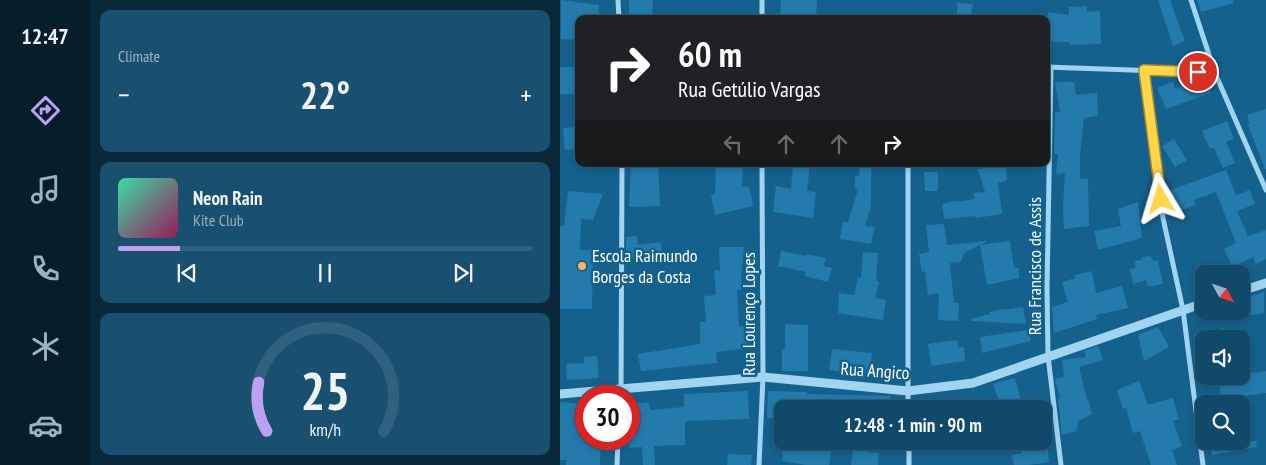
<!DOCTYPE html>
<meta charset="utf-8">
<style>
body{margin:0;font-family:"PT Sans Narrow",sans-serif;background:#195070;color:#f1f3f6;height:100vh;display:flex;flex-direction:column;font-size:19px;white-space:nowrap}
*{box-sizing:border-box;margin:0}
p{font-size:16px;color:#9cb2c1}
.icon{flex:none;width:28px;height:28px;fill:none;stroke:currentColor;stroke-width:2;stroke-linecap:round;stroke-linejoin:round}
.map{position:relative;flex:1;overflow:hidden}
.drawer{display:flex;flex-direction:column;gap:10px;padding:10px;background:#09283a;width:470px}
.drawer>*{flex:none}
.guide{position:absolute;left:15px;top:15px;width:475px;height:152px;border-radius:10px;box-shadow:0 2px 8px #0003,0 0 0 1px #30617e;background:#202124;color:#fff;overflow:hidden}
.needle{width:32px;rotate:130deg}
.buttons{position:absolute;left:635px;top:265px;display:grid;gap:10px}
.buttons a{display:grid;place-items:center;width:55px;height:55px;border-radius:10px;background:#10496a;box-shadow:0 2px 8px #0003,0 0 0 1px #30617e;font-size:25px}
.speed{position:absolute;left:15px;top:385px;display:flex;gap:10px;font-size:25px;font-weight:700;text-align:center}
.speed>*{display:grid;place-content:center;width:65px;height:65px;border-radius:50%;background:#10496a;box-shadow:0 2px 8px #0003,0 0 0 1px #30617e;line-height:1}
.speed .limit{border:8px solid #d22;background:#fff;color:#111}
.pin{position:absolute;display:grid;place-items:center;width:42px;height:42px;color:#fff;margin:-21px;border:2px solid #fff;border-radius:50%;box-shadow:0 1px 5px #0007}
.me{position:absolute;width:55px;margin:-28px;rotate:353deg;stroke-linejoin:round;filter:drop-shadow(0 0 4px #0008)}
.turn{display:flex;align-items:center;gap:18px;height:105px;padding:0 20px;font-size:22px}
.turn .icon{width:65px;height:65px;stroke-width:2.5}
.turn b{display:block;font-size:35px;line-height:42px}
.lanes{display:flex;align-items:center;height:48px;padding:0 20px;background:#0003;justify-content:center;gap:25px;direction:ltr}
.lanes .off{opacity:.35}
.big{font-size:38px;font-weight:600;line-height:1.1}
.drawer .card{flex:1;display:flex;flex-direction:column;justify-content:center;gap:8px;min-width:0;padding:0 18px;border-radius:10px;background:#195070}
.drawer .dial{align-items:center;gap:0}
.dial svg{height:130px;overflow:visible;fill:none;stroke:#30617e;stroke-width:7;stroke-linecap:round;text-anchor:middle}
.dial text{fill:#f1f3f6;stroke:none}
.song{display:flex;align-items:center;gap:15px}
.cover{width:60px;height:60px;border-radius:8px;background:linear-gradient(135deg,hsl(160 70% 55%),hsl(330 70% 35%))}
.played{height:5px;border-radius:2px;background:linear-gradient(90deg,#bca0f2 15%,#30617e 15%)}
.keys{display:flex;justify-content:space-around;direction:ltr}
.heat{display:flex;justify-content:space-between;align-items:center;font-size:28px;direction:ltr}
.trip{position:absolute;left:214px;top:400px;width:278px;height:50px;border-radius:10px;background:#10496a;box-shadow:0 2px 8px #0003,0 0 0 1px #30617e;font-weight:600;line-height:50px;text-align:center}
main{display:flex;flex:1;min-height:0}
.tabs{display:flex;flex-direction:column;width:90px;justify-content:space-around;align-items:center;background:#061d2a;color:#9cb2c1}
.tabs .icon{width:35px;height:35px}
.tabs .selected{color:#bca0f2}
.tabs b{font-size:22px;color:#f1f3f6}
.map>svg:first-child{display:block}
.building{fill:#237bac}
.lines{fill:none;stroke-linecap:round;stroke-linejoin:round}
.minor{stroke:#a0d4f0;stroke-width:5}
.tertiary{stroke:#a0d4f0;stroke-width:9}
.route-casing{stroke:#a68a30;stroke-width:12}
.route{stroke:#ffd54a;stroke-width:9}
.poi-dot{fill:#ffb15f;stroke:#15618d;stroke-width:2}
.labels{text-anchor:middle;stroke-width:5;stroke-linejoin:round;paint-order:stroke}
.poi-label{font-size:18px;fill:#fff;stroke:#15618d;text-anchor:start}
.street-label{font-size:18px;fill:#fff;stroke:#15618d}
</style>
<main>
<nav class="tabs">
<b>12:47</b>
<svg class="icon selected" aria-label="directions" viewBox="0 0 24 24"><path d="M12 3l9 9-9 9-9-9zM9 14v-3h6M13 9l2 2-2 2"/></svg>
<svg class="icon" aria-label="music" viewBox="0 0 24 24"><path d="M9 18V5l10-2v13"/><circle cx="6" cy="18" r="3"/><circle cx="16" cy="16" r="3"/></svg>
<svg class="icon" aria-label="phone" viewBox="0 0 24 24"><path d="M5 4h4l2 5-3 2q2 4 5 5l2-3 5 2v4C11 20 4 13 5 4z"/></svg>
<svg class="icon" aria-label="climate" viewBox="0 0 24 24"><path d="M12 3v18M4 7l16 10M4 17L20 7"/></svg>
<svg class="icon" aria-label="car" viewBox="0 0 24 24"><path d="M5 17H2v-5l4-1 3-4h7l3 4 3 1v5h-3M9 17h6M6 11h13"/><circle cx="7" cy="17" r="2"/><circle cx="17" cy="17" r="2"/></svg>
</nav>
<section class="drawer">
<div class="card"><p>Climate</p>
<div class="heat"><a>−</a><b class="big">22°</b><a>+</a></div>
</div>
<div class="card">
<div class="song"><i class="cover"></i><div><b>Neon Rain</b><p>Kite Club</p></div></div>
<div class="played"></div>
<div class="keys"><svg class="icon" aria-label="previous" viewBox="0 0 24 24"><path d="M18 5L8 12l10 7zM5 5v14"/></svg><svg class="icon" aria-label="pause" viewBox="0 0 24 24"><path d="M8 5v14M16 5v14"/></svg><svg class="icon" aria-label="next" viewBox="0 0 24 24"><path d="M6 5l10 7-10 7zM19 5v14"/></svg></div>
</div>
<div class="card dial"><svg viewBox="0 0 100 80">
<path d="M14 69A42 42 0 1 1 86 69"/>
<path d="M14 69A42 42 0 0 1 9 39" stroke="#bca0f2"/>
<text x="50" y="56" font-size="32" font-weight="700">25</text>
<text x="50" y="72" font-size="11">km/h</text>
</svg></div>
</section>
<div class="map">
<svg width="706" height="465" viewBox="0 0 706 465">
<rect width="100%" height="100%" fill="#15618d"/>
<!-- building -->
<g class="building">
<path d="M1 0 39 5 38 19H19V40L1 39Z"/>
<path d="M69 0H93L92 18 69 15Z"/>
<path d="M221 0H257L256 19 220 17Z"/>
<path d="M598 0H610L625 41 613 46Z"/>
<path d="M637 0H673L674 3 641 12Z"/>
<path d="M397 3 413 4 410 19H397Z"/>
<path d="M527 6V12L540 11 541 44 510 45V42H492L486 31 488 12 509 15V7Z"/>
<rect x="0" y="67" width="19" height="27"/>
<path d="M644 77 651 93 606 109 597 88 613 82 615 89Z"/>
<path d="M495 82H514L516 95 537 93 538 116 524 118 520 154V178L528 179 529 226 504 229 503 208 505 173 496 174 498 154H494V149L495 112H500Z"/>
<path d="M706 109V169H705L688 125 690 124 687 115Z"/>
<path d="M667 121 674 139 666 142 675 163 663 168 654 148 650 149 642 131Z"/>
<path d="M19 127V149L5 150 3 128Z"/>
<path d="M614 139 627 160 615 167 602 146Z"/>
<path d="M71 164H98L100 206 69 207Z"/>
<path d="M156 164H183L182 187 189 186 193 206 155 215 151 194H155Z"/>
<path d="M233 164H250L247 191 256 192 253 218 213 212 216 186 231 189Z"/>
<path d="M300 164H311V206L305 226 315 227 311 244 280 239 283 222H288L298 189H295V176H299Z"/>
<path d="M446 166 447 181 438 183 442 214 416 218 415 216 384 219 382 204 394 201 396 202 415 199 413 193 425 192 418 169Z"/>
<path d="M666 170 676 195 690 190 695 204 677 211 688 236 706 230V259L696 264 693 257 673 267 664 249 676 243 656 192 634 200 636 205 612 214 605 192Z"/>
<path d="M364 172H378V191H365Z"/>
<path d="M8 191 43 194 33 220 21 219 20 250H33L32 309H0V226H4Z"/>
<path d="M578 202 582 238 538 250 534 231 561 226 558 209Z"/>
<path d="M384 224 387 245 426 241V242L404 253 401 262 390 263 394 303H399L398 321 378 320 379 293 368 295 365 271 362 272 359 254 369 252 366 225Z"/>
<path d="M77 236 78 245 101 242 102 255 66 260V237Z"/>
<path d="M450 241 454 268H459V278L427 285 420 245Z"/>
<path d="M159 247H184L181 278 182 290H177L179 327 188 326 190 348 156 352 157 363 81 371 78 354 140 344V322L146 321 144 296 156 295 154 270 160 271Z"/>
<path d="M221 251 247 256V254L266 258 264 266 272 268 268 282 245 276 246 272 218 266Z"/>
<path d="M303 252 318 253 316 281H319L315 298 326 300 323 320 278 313 279 293 294 295 298 277 301 278Z"/>
<path d="M590 256 594 261H598L603 284 588 287 586 280 573 284 570 269 576 268 574 261 582 260V257Z"/>
<path d="M532 271 536 293 562 286 568 308 536 315 537 319 494 333 492 307 508 302 502 282 515 278V275Z"/>
<path d="M704 292V313L681 317V299Z"/>
<path d="M463 307 466 324 411 321V319L430 314 429 312 443 309V310Z"/>
<path d="M225 324 248 325V371H222V349H225Z"/>
<path d="M598 327 609 347 584 361 578 335Z"/>
<path d="M664 328 666 339H634V334Z"/>
<path d="M469 330 471 341 422 353 420 337Z"/>
<path d="M397 340 398 348 404 347 405 361 371 366 368 344Z"/>
<path d="M538 346 543 360 519 367 527 400 528 399 532 414 518 421 517 431 502 435 498 399 500 398 495 379 504 377 502 360 526 357 524 351Z"/>
<path d="M272 349 312 353 309 375 269 370Z"/>
<path d="M37 356 39 378 7 380 6 364 24 363V357Z"/>
<path d="M706 371V393L661 399 659 376H681V374Z"/>
<path d="M455 378 463 409H414V405L438 399 433 384Z"/>
<path d="M579 381 588 405 613 398 619 419 613 421 622 446 612 450 617 465H591L580 431 573 433 566 408 563 409 557 390Z"/>
<path d="M188 391 189 419 125 421V445L94 446 95 465H83L82 447 69 448V404L89 402 90 410 124 407V394Z"/>
<path d="M208 391 247 392V394L330 396V409L246 407V409H222V418H207Z"/>
<path d="M489 401 493 437 482 440V402Z"/>
<path d="M0 402 26 404V439H41L40 465H6V460H0Z"/>
<path d="M224 441 272 446 269 465H246L222 461Z"/>
<path d="M294 441H308V452L319 453 318 465H291Z"/>
<path d="M459 441H487L489 462 469 465H454L452 455 462 453Z"/>
<path d="M649 441H696L697 447 652 455Z"/>
<path d="M168 454 192 455 191 465H167Z"/>
</g>
<g class="lines">
<!-- minor -->
<g class="minor">
<path d="M58 0 59 19"/>
<path d="M631 0 655 73 706 190"/>
<path d="M202 19V0"/>
<path d="M486 67 655 73"/>
<path d="M491 67 487 289 488 356 501 465"/>
<path d="M584 70 603 218 623 310 643 465"/>
<path d="M61 396 62 164"/>
<path d="M348 409V164"/>
<path d="M349 441V465"/>
<path d="M57 465 58 439"/>
<path d="M199 465 203 377 202 164"/>
</g>
<!-- tertiary -->
<g class="tertiary">
<path d="M681 291 706 283"/>
<path d="M0 394 203 377 348 391 413 383 644 303"/>
</g>
</g>
<g class="lines">
<defs>
<path id="route" d="M601 199 584 70 638 72"/>
</defs>
<!-- route casing -->
<use href="#route" class="route-casing"/>
<!-- route -->
<use href="#route" class="route"/>
</g>
<!-- markers -->
<circle class="poi-dot" cx="22" cy="266" r="5"/>
<g class="labels">
<!-- poi labels -->
<g class="poi-label">
<text x="32" y="262">Escola Raimundo<tspan x="32" dy="21">Borges da Costa</tspan></text>
</g>
<!-- street labels -->
<g class="street-label">
<text transform="translate(475 266) rotate(-90)" y="6">Rua Francisco de Assis</text>
<text transform="translate(189 314) rotate(-90)" y="6">Rua Lourenço Lopes</text>
<text transform="translate(315 371) rotate(4)" y="6">Rua Angico</text>
</g>
</g>
</svg>
<div class="buttons">
<a><svg class="needle" viewBox="-14 -14 28 28"><path d="M0-13l5 13h-10z" fill="#e53935"/><path d="M0 13l5-13h-10z" fill="#9cb2c1"/></svg></a>
<a><svg class="icon" aria-label="sound" viewBox="0 0 24 24"><path d="M4 9h4l5-4v14l-5-4H4zM17 9q2 3 0 6"/></svg></a>
<a><svg class="icon" aria-label="search" viewBox="0 0 24 24"><circle cx="10" cy="10" r="6"/><path d="M15 15l6 6"/></svg></a>
</div>
<div class="speed"><div class="limit">30</div></div>
<div class="pin" style="left:638px;top:72px;background:#d93025"><svg class="icon" aria-label="arrive" viewBox="0 0 24 24"><path d="M6 21V4h12l-3 4 3 4H6"/></svg></div>
<svg class="me" style="left:601px;top:199px" viewBox="-20 -20 40 40"><path d="M0-17L14 15 0 8-14 15z" fill="#ffd54a" stroke="#fff" stroke-width="4"/></svg>
<div class="trip">12:48 · 1 min · 90 m</div>
<div class="guide">
<div class="turn"><svg class="icon" aria-label="right" viewBox="0 0 24 24"><path d="M7 20v-9h11M14 6l5 5-5 5"/></svg><div><b>60 m</b>Rua Getúlio Vargas</div></div>
<div class="lanes"><svg class="icon off" aria-label="left" viewBox="0 0 24 24"><path d="M17 20v-9H6M10 6l-5 5 5 5"/></svg><svg class="icon off" aria-label="ahead" viewBox="0 0 24 24"><path d="M12 20V5M6 11l6-6 6 6"/></svg><svg class="icon off" aria-label="ahead" viewBox="0 0 24 24"><path d="M12 20V5M6 11l6-6 6 6"/></svg><svg class="icon" aria-label="right" viewBox="0 0 24 24"><path d="M7 20v-9h11M14 6l5 5-5 5"/></svg></div>
</div>
</div>
</main>
